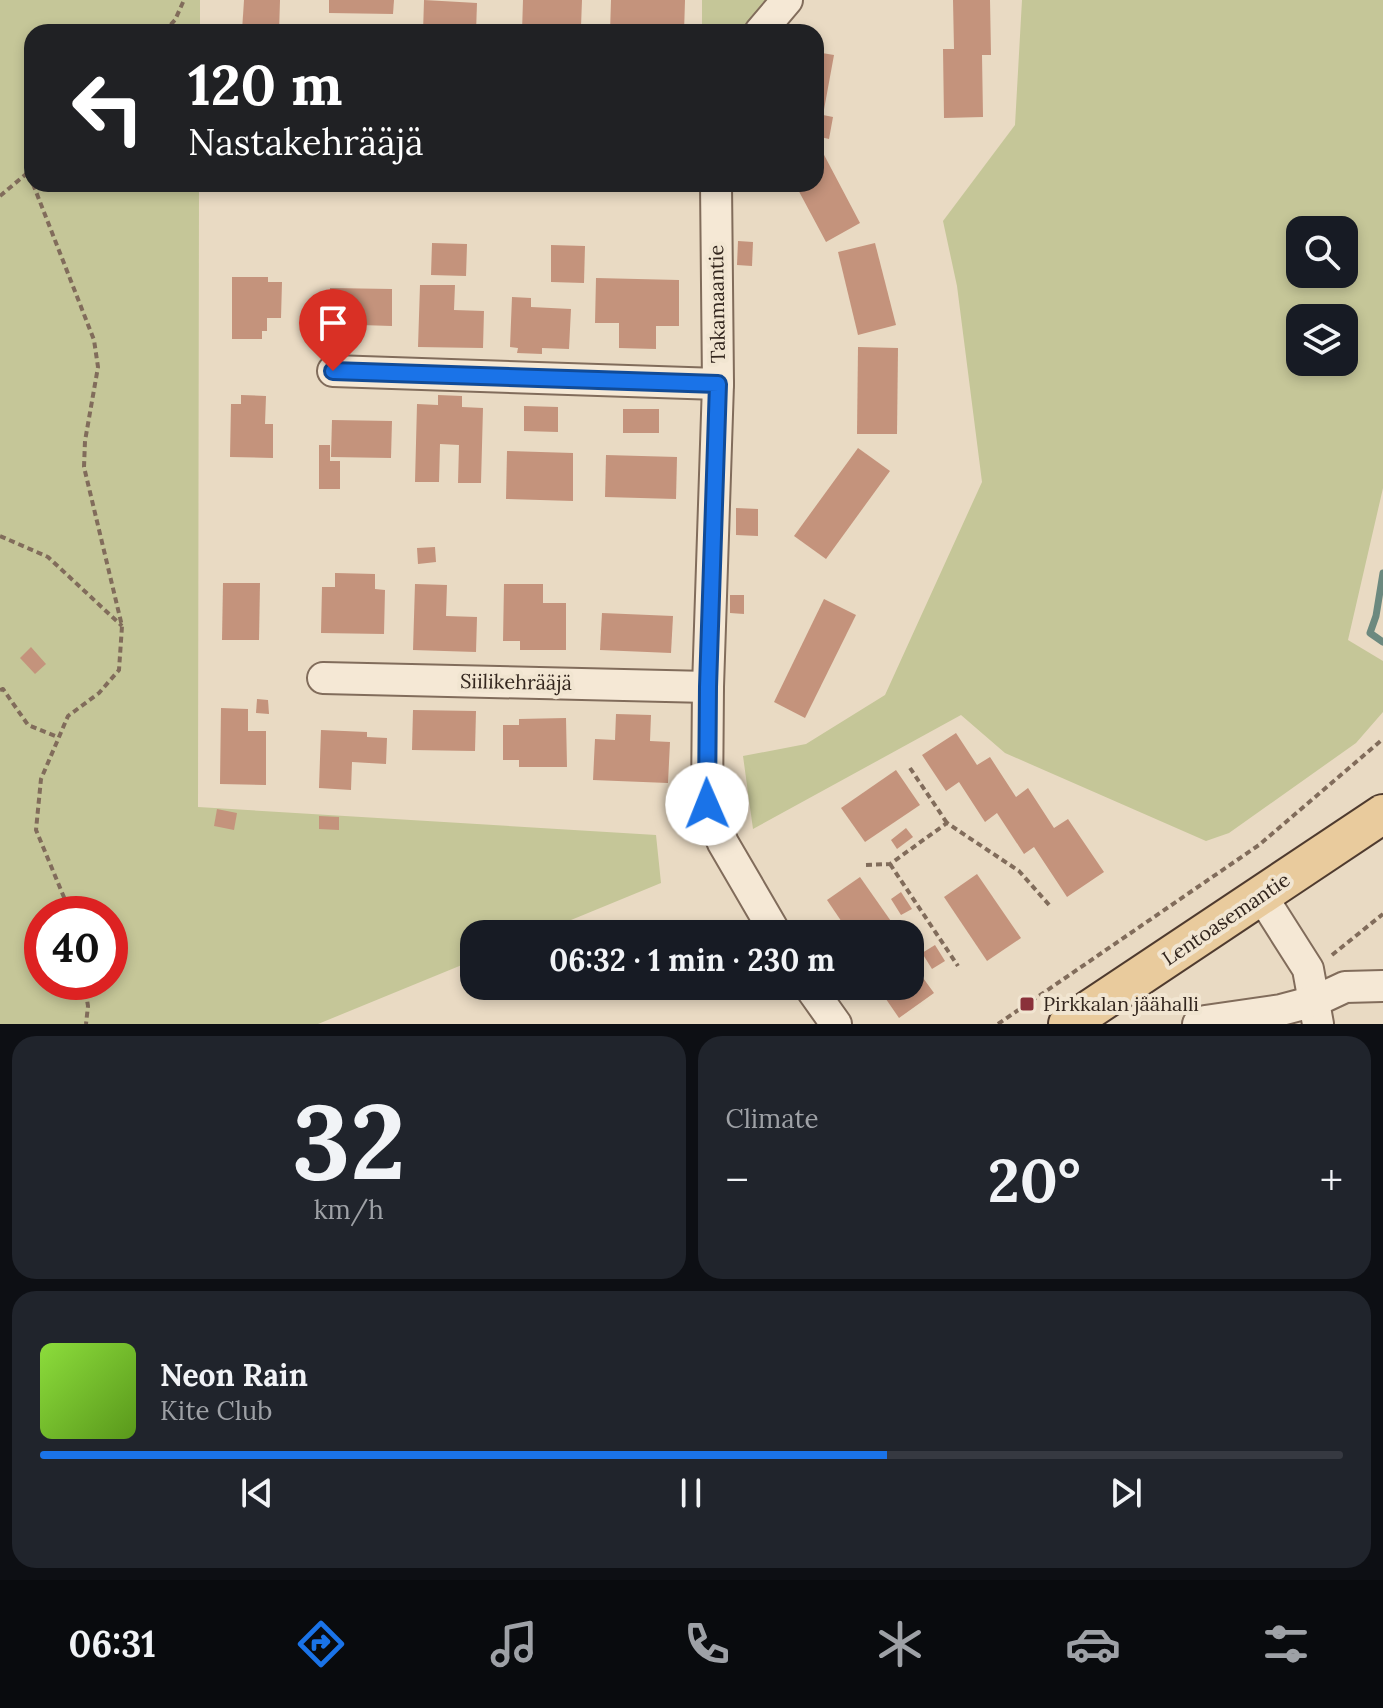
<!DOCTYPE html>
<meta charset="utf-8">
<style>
body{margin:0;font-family:Lora,serif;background:#20242c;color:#f1f3f6;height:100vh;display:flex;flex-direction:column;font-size:30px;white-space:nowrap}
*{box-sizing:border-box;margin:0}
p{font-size:26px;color:#9ea1a6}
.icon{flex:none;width:44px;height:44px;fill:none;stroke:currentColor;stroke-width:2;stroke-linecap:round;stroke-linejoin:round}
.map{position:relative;height:1024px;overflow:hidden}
.details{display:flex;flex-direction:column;gap:12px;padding:12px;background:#0d0f14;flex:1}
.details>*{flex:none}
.banner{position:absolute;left:24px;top:24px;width:800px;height:168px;border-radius:24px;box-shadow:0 4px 12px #0003;background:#202124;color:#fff;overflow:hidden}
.buttons{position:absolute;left:1286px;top:216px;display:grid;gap:16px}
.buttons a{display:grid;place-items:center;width:72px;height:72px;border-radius:16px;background:#171b24;box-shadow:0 4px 12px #0003;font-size:40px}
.speed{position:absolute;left:24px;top:896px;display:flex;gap:16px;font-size:40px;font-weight:700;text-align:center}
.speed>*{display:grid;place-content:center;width:104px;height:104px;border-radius:50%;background:#171b24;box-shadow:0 4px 12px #0003;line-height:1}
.speed .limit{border:12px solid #d22;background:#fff;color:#111}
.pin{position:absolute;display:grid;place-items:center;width:68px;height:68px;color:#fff;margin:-82px -34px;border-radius:50% 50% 50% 0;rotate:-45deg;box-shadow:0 0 8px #0007}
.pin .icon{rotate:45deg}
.me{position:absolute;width:88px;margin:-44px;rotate:359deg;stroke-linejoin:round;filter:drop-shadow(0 0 6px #0008)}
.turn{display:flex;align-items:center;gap:28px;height:168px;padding:0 32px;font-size:36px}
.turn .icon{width:104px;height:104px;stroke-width:2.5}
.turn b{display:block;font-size:56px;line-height:68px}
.big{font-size:60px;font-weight:800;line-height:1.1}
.details .tile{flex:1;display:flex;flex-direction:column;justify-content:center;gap:12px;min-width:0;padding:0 28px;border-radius:24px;background:#20242c}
.details .dial{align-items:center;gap:0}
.dial b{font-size:104px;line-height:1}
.song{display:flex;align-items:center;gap:24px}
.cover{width:96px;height:96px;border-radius:12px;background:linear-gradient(135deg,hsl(90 70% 55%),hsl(90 70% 35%))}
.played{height:8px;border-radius:4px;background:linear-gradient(90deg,#1a73e8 65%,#363941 65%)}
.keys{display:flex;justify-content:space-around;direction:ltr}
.heat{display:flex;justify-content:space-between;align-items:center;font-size:44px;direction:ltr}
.details .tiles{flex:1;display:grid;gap:12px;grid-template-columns:1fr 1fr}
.tile:last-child{grid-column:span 2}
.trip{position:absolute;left:460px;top:920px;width:464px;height:80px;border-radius:24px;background:#171b24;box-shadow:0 4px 12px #0003;font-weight:800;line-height:80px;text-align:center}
.menu{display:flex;height:128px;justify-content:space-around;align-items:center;background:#090b0e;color:#9ea1a6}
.menu .icon{width:56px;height:56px}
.menu .selected{color:#1a73e8}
.menu b{font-size:36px;color:#f1f3f6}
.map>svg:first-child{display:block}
.green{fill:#c5c698;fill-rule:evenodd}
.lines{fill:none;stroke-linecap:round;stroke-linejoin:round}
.stream{stroke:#6c897f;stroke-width:7}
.building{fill:#c4937c}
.minor-casing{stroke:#816c5b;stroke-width:34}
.major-casing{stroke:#4f3b2f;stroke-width:42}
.path{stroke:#816c5b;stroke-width:4;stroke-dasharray:6 4;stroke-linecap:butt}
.minor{stroke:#f5e8d5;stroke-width:30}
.major{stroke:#e9cb9d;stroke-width:38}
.route-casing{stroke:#114b97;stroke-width:20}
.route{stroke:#1a73e8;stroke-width:14}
.poi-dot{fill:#8a313a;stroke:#f1e5d1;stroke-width:3}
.labels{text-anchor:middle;stroke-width:8;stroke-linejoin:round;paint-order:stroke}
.street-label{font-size:20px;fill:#33261e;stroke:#f1e5d1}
.poi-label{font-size:20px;fill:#33261e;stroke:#f1e5d1;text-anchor:start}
</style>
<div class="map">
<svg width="1383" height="1024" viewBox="0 0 1383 1024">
<rect width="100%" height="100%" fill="#e9dac3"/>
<!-- green -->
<g class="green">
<path d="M0 0H200V32H32V184H199L198 807 656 835 661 883 537 934H474V960L318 1024H0ZM42 914H110V982H42Z"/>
<path d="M702 0H767L738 32H702Z"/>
<path d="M1022 0H1383V488L1348 640 1383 661V712L1356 743 1229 833 1206 841 1005 753 961 715 753 829 743 756 806 744 885 695 982 482 957 286 943 221 1015 125ZM1344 230V274H1300V230ZM1300 318H1344V362H1300Z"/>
</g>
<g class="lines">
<!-- stream -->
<path class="stream" d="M1383 573 1376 616 1370 633 1383 642"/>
</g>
<!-- building -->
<g class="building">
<path d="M244 0H280L279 32 242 31Z"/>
<path d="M329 0H394L393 14 329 13Z"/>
<path d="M424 0 477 3 476 32H423Z"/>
<path d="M523 0H582L581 27H574V32H522Z"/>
<path d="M611 0H685L684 32H610Z"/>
<path d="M953 0H990L991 55H982L983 117 944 118 943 49H954Z"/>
<path d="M816 52 834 55 823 115 833 117 829 139 816 136Z"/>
<path d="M822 151 860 223 826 242 795 184H816V154Z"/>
<path d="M738 241 753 242 752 266 737 265Z"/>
<path d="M432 243 467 244 466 276 431 275Z"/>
<path d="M875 243 896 325 858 335 838 252Z"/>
<path d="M551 245 585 246 584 283 551 282Z"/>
<path d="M232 277H268V282H282L281 318H267V331H262V339H232Z"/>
<path d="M596 278 679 280V326H656V349L619 348V323H595Z"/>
<path d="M420 285H455L454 310 484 311 483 348 418 347Z"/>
<path d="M330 288 392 289V326L329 324Z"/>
<path d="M512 297 531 298V307L571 309 569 349 542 348V354L517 353 518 348 510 347Z"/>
<path d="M858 347 898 348 897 434H857Z"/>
<path d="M241 395 266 396 265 424H273V458L230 457 231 404H241Z"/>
<path d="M438 395 462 396V407L483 408 481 483H458L459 445 440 444 439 482H415L417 404 438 405Z"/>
<path d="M524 406 558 407V432L524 431Z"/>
<rect x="623" y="409" width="36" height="24"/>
<path d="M332 420 392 421 391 458 331 457Z"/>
<path d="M319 445H330V461H340V489H319Z"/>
<path d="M858 448 890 471 826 559 794 536Z"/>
<path d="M507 451 573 453V501L506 499Z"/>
<path d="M606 455 677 457 676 499 605 497Z"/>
<path d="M736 508 758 509V536L736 535Z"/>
<path d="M435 547 436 562 418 564 417 548Z"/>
<path d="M335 573 375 574V589L385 590 384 634 321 633 322 587H335Z"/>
<path d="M223 583H260L259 640H222Z"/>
<path d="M415 584 447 585 446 616 477 617 476 652 413 650Z"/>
<path d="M504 584H543V603H566V650H520V641H503Z"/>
<path d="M730 595H744V614L730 613Z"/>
<path d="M824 599 856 615 805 718 774 702Z"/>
<path d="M602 613 673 616 671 653 600 650Z"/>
<path d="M31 647 46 664 35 674 20 658Z"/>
<path d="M257 699 268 700 269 714 256 713Z"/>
<path d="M221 708 248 709V731H266V785L220 784Z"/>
<path d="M413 710 476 711 475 751 412 750Z"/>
<path d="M616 714 651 715 650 741 670 742 668 783 593 780 595 739 615 740Z"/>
<path d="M566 718 567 767H519V760H503V725H519V719Z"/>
<path d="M321 730 367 732V737L387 738 386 764 352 762 351 790 319 788Z"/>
<path d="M956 733 977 765 990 757 1016 797 1028 788 1054 828 1068 819 1104 872 1067 897 1034 847 1024 854 997 813 985 822 959 782 946 791 922 755Z"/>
<path d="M896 770 920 805 865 842 841 808Z"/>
<path d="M217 809 237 813 234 830 214 826Z"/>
<path d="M319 816 339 817V830L319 829Z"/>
<path d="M906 828 913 837 897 849 891 840Z"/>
<path d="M977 874 1021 938 987 961 944 897Z"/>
<path d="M860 877 900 934H850L827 900Z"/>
<path d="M901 892 912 909 901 915 891 899Z"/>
<path d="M935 945 945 961 932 969 922 953Z"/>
<path d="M910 960 934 993 899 1018 877 986H910Z"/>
</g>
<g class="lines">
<defs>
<g id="minor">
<path d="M760 32 787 0"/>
<path d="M716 184 718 384 708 687 707 804 723 843 776 934"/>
<path d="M333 371 718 384"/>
<path d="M323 678 708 687"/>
<path d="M1261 895 1308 969 1318 1024"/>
<path d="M809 986 836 1024"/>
<path d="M1198 1024 1205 1021 1281 1010 1315 1001 1345 987 1383 986"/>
</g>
<path id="major" d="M1068 1024 1383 814"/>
</defs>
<!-- minor casing -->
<use href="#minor" class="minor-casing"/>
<!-- major casing -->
<use href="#major" class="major-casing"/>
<!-- path -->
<g class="path">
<path d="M164 32 175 20 184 0"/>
<path d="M33 184 94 340 98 367 85 441 84 467 122 626 119 670 99 693 68 716 41 779 36 830 71 914"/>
<path d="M0 196 32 169"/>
<path d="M0 536 48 557 122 626"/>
<path d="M0 690 3 689 28 725 58 737"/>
<path d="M910 768 947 823"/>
<path d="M890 864 958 966"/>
<path d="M866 865 890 864 947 823 1019 871 1051 907"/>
<path d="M1332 955 1383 914"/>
<path d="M84 982 88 1006 86 1024"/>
<path d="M998 1024 1259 845 1383 739"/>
</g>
<!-- minor -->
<use href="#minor" class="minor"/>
<!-- major -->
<use href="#major" class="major"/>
</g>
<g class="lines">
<defs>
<path id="route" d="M333 371 718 384 708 687 707 804"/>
</defs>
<!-- route casing -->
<use href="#route" class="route-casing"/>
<!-- route -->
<use href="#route" class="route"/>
</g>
<!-- markers -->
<rect class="poi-dot" x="1019" y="996" width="16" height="16" rx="4"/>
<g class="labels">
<!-- street labels -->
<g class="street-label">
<text transform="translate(717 304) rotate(-91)" y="7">Takamaantie</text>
<text transform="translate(516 682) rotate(1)" y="7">Siilikehrääjä</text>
<text transform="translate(1226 919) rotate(-34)" y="7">Lentoasemantie</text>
</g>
<!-- poi labels -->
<g class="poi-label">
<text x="1043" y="1011">Pirkkalan jäähalli</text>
</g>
</g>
</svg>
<div class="buttons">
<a><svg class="icon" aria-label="search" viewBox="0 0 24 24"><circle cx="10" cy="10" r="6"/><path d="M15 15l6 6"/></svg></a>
<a><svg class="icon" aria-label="layers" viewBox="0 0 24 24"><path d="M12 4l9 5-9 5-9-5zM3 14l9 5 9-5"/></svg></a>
</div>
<div class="speed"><div class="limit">40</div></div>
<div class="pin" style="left:333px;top:371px;background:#d93025"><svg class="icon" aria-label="arrive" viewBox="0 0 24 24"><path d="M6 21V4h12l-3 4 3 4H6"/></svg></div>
<svg class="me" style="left:707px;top:804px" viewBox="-20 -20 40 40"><circle r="19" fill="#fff"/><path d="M0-13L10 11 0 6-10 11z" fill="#1a73e8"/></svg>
<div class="trip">06:32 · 1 min · 230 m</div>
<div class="banner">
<div class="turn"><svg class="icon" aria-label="left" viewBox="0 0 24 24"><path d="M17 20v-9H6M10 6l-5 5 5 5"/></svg><div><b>120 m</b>Nastakehrääjä</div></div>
</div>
</div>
<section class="details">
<div class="tiles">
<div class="tile dial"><b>32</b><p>km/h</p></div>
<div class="tile"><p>Climate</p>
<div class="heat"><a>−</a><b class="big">20°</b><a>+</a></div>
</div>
<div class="tile">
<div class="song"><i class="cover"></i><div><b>Neon Rain</b><p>Kite Club</p></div></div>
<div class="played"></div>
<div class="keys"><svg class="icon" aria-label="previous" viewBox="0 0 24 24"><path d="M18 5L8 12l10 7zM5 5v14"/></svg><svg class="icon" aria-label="pause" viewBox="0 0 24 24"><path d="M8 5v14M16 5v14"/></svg><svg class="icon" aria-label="next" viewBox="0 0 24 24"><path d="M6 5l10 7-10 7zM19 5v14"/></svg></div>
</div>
</div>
</section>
<nav class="menu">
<b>06:31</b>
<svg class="icon selected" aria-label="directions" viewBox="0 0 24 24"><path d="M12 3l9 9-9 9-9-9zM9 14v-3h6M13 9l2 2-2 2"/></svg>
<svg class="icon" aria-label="music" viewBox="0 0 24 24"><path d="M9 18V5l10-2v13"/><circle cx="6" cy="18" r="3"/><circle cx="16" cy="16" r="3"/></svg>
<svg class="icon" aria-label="phone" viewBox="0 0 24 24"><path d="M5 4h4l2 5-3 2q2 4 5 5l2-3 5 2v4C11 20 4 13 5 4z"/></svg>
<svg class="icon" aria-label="climate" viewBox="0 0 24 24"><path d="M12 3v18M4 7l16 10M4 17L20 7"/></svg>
<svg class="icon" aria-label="car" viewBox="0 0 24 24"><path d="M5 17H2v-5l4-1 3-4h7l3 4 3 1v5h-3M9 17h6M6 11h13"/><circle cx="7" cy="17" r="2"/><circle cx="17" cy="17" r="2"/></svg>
<svg class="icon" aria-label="filters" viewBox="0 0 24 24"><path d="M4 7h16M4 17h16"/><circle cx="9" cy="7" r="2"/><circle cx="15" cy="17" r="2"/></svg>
</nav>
